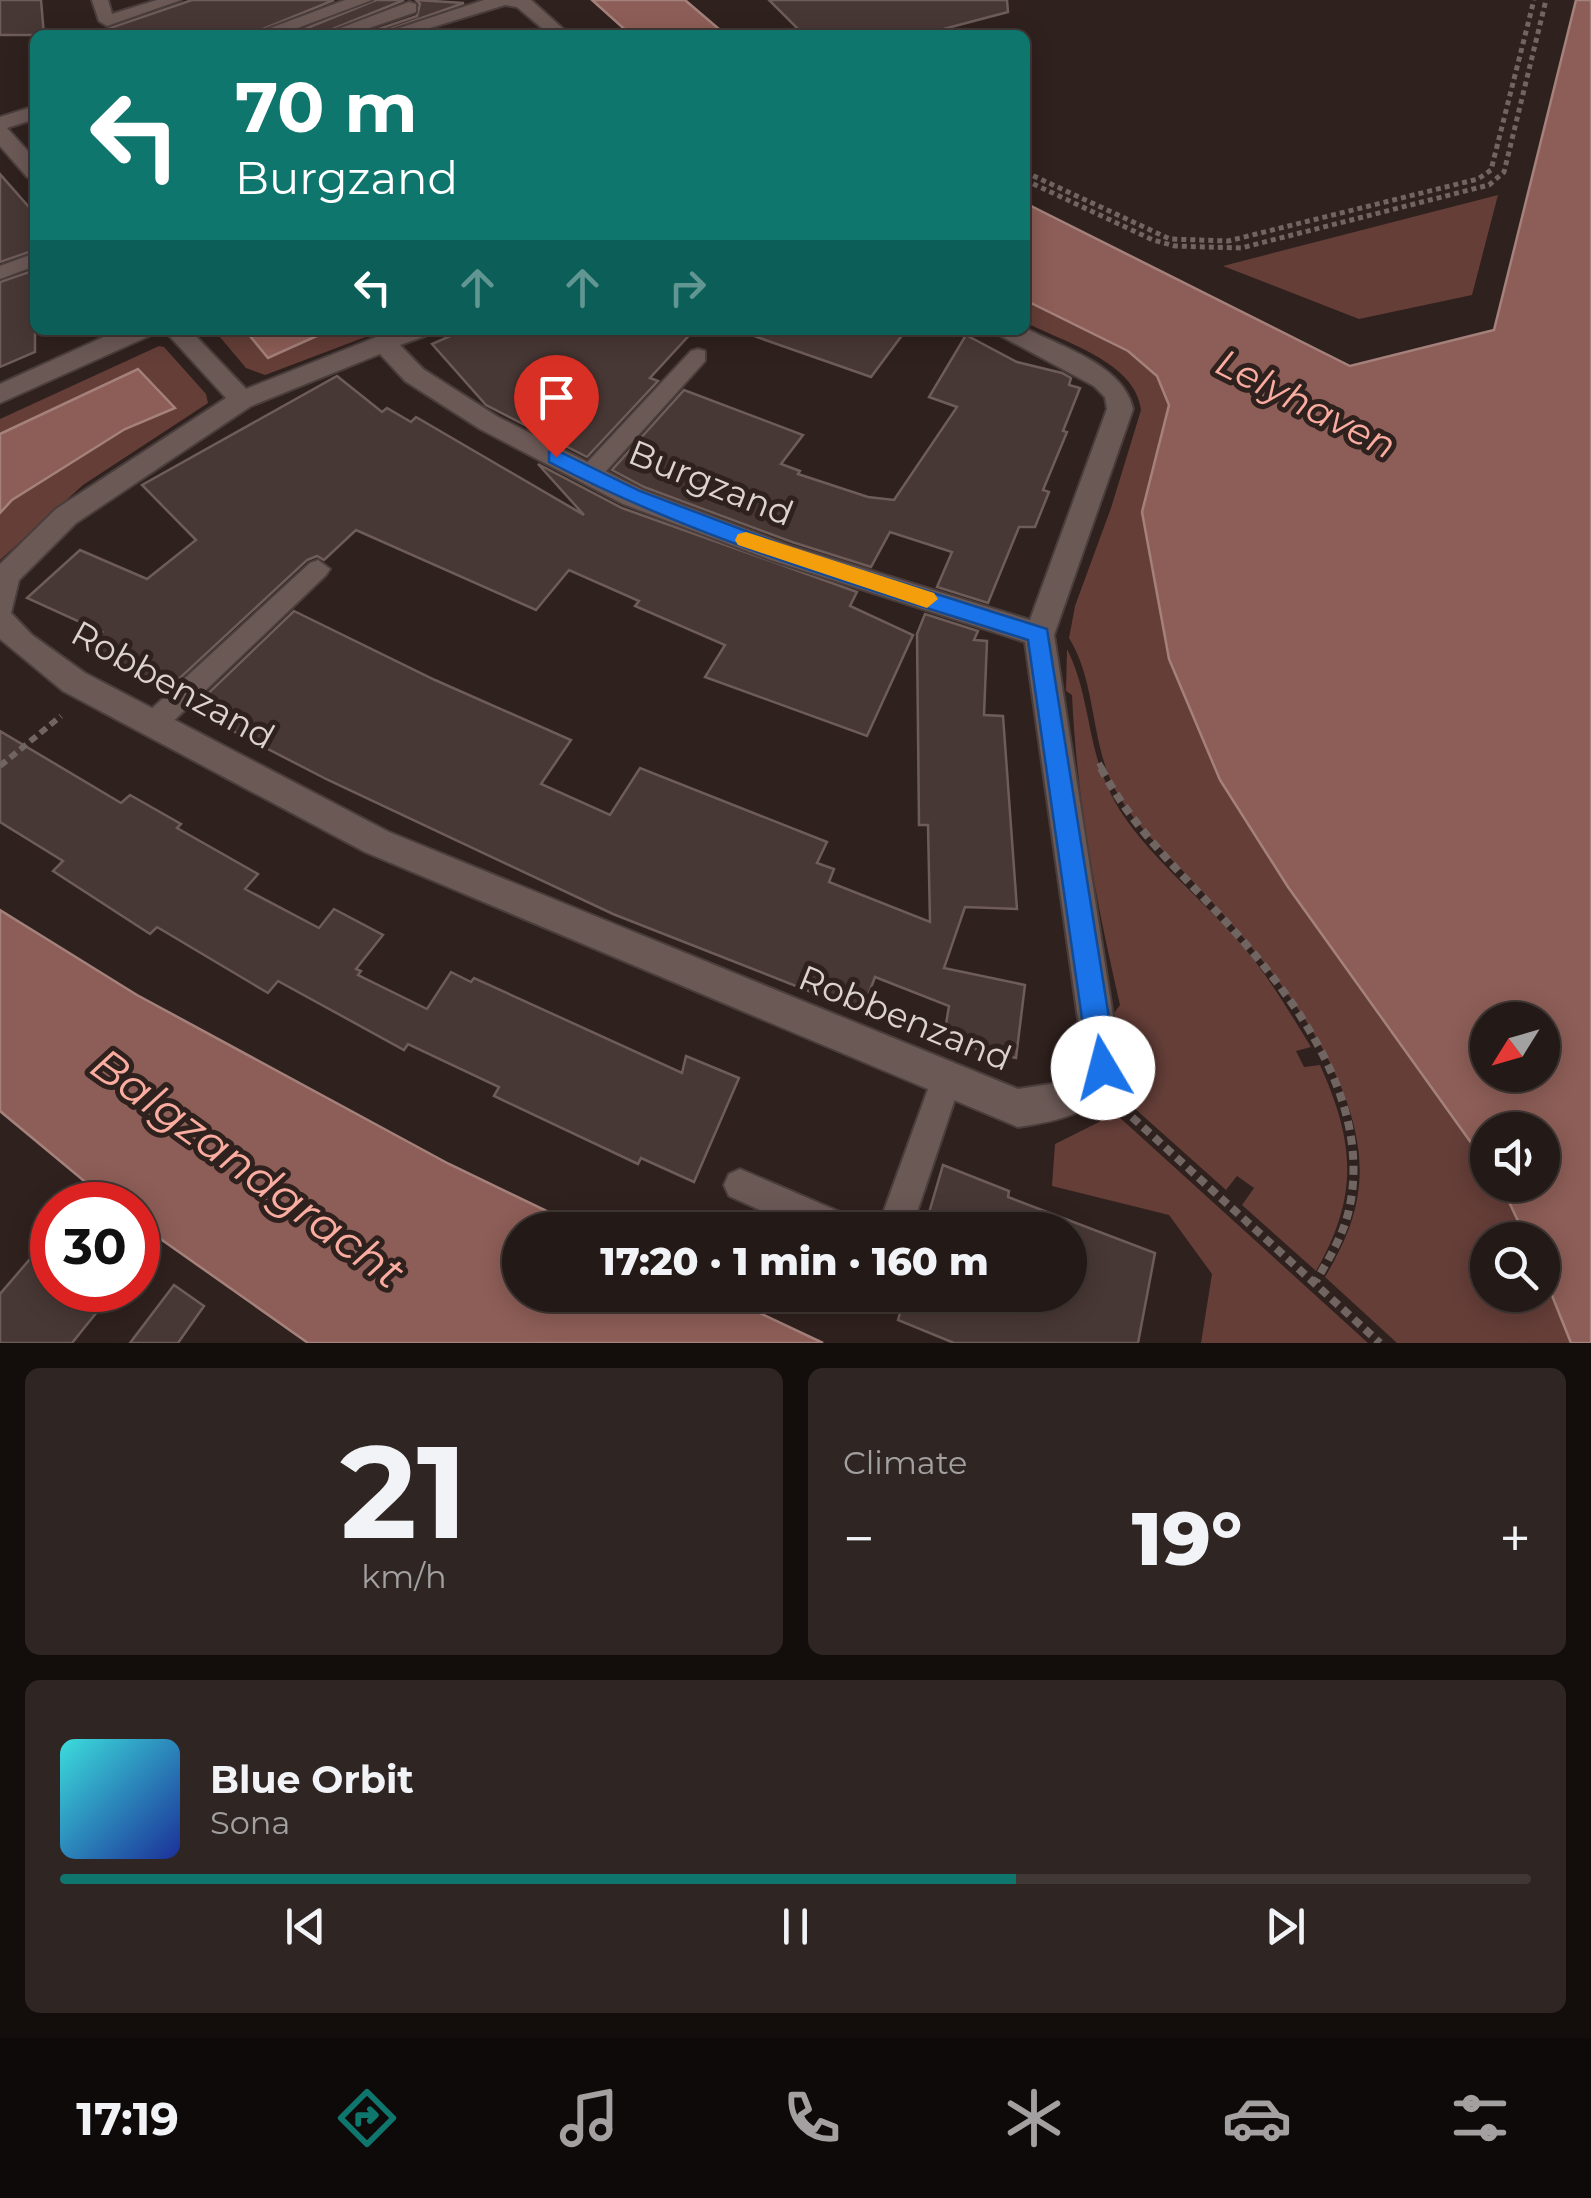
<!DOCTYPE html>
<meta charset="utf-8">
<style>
body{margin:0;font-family:Montserrat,sans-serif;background:#2f2623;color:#f1f3f6;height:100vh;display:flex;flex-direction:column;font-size:38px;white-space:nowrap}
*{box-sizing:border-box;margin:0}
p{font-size:32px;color:#a3a0a1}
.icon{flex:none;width:55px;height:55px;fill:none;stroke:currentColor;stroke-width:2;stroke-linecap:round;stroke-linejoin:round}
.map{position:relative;height:1343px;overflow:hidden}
.side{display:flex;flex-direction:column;gap:25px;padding:25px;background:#130e0c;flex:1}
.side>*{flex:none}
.hud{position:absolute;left:30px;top:30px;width:1000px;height:305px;border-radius:15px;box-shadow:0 5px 25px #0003,0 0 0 2px #403835;background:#0f766e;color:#fff;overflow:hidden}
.needle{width:65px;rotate:233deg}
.fabs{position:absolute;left:1470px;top:1002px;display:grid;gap:20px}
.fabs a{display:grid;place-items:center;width:90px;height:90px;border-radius:50%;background:#231916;box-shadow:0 5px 25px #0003,0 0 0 2px #403835;font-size:50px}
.speed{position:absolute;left:30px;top:1182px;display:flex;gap:20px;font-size:50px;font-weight:700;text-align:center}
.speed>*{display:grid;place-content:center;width:130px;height:130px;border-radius:50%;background:#231916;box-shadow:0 5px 25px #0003,0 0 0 2px #403835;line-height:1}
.speed .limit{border:15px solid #d22;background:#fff;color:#111}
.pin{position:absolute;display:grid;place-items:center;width:85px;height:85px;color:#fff;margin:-102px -42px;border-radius:50% 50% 50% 0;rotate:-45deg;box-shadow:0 0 10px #0007}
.pin .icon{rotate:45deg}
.me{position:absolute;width:110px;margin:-55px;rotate:352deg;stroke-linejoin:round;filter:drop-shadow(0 0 8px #0008)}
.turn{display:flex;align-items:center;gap:35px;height:210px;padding:0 40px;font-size:45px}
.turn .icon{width:130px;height:130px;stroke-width:2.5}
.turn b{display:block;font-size:70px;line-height:85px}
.lanes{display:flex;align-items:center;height:95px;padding:0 40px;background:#0003;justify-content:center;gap:50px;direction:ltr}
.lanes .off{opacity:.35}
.big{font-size:75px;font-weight:800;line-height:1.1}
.side .tile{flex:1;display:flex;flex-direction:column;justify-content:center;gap:15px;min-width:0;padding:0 35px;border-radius:15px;background:#2f2623}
.side .dial{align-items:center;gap:0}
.dial b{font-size:130px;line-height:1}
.song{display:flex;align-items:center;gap:30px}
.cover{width:120px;height:120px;border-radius:15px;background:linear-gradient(135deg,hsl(180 70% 55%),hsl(230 70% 35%))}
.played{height:10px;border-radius:5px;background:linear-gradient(90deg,#0f766e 65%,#403835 65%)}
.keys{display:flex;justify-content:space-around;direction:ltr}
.heat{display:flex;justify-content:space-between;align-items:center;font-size:55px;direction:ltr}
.side .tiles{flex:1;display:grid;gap:25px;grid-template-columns:1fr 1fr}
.tile:last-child{grid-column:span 2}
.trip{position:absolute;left:502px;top:1212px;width:585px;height:100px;border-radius:50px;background:#231916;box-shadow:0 5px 25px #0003,0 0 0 2px #403835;font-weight:800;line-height:100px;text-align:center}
.tabs{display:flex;height:160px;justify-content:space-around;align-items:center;background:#0e0a09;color:#a3a0a1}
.tabs .icon{width:70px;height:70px}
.tabs .active{color:#0f766e}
.tabs b{font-size:45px;color:#f1f3f6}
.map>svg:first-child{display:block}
.green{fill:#653e38}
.water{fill:#8d5e57;stroke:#a5817b;stroke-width:2.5;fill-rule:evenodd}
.building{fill:#483835;stroke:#6e5c59;stroke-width:2.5}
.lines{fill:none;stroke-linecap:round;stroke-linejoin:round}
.lane-casing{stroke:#4a3e3c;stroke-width:4}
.street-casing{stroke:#4a3e3c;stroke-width:4}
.path-far2{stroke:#716562;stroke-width:5;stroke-dasharray:5 4;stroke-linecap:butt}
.path-far1{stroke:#716562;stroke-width:6;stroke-dasharray:8 5;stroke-linecap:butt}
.path{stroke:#716562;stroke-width:8;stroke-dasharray:9 6;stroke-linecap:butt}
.lane{fill:#6b5956;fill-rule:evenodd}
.street{fill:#6b5956;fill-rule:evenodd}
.route{fill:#1a73e8;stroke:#114b97;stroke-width:2.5}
.slow{fill:#f59e0b}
.labels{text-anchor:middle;stroke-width:10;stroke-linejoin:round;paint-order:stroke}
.street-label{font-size:35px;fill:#dcd2d0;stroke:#2f211e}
.water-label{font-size:38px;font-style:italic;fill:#f9ac9f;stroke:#2f211e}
.near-water-label{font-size:45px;font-style:italic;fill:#f9ac9f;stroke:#2f211e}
</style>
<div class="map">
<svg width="1591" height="1343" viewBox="0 0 1591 1343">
<rect width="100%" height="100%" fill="#2f211e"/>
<!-- green -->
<g class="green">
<path d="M1498 195 1472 295 1359 319 1223 266Z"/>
<path d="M1025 300 1128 351 1157 376 1169 405 1142 512 1169 659 1220 780 1288 887 1487 1165 1488 1185H1501L1527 1240H1488V1295H1542L1543 1273 1571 1343H1397L1325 1277C1342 1248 1356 1219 1359 1185 1369 1080 1267 961 1200 889 1171 857 1137 829 1116 791 1090 744 1097 683 1069 638L1075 606 1111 508 1141 410C1136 362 1063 342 1025 322Z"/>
<path d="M214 330H245L268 358 330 330H384L265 375 246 368Z"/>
<path d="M159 346 164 347 206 394 208 403 83 485 0 560V513L12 500 125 429 174 407 137 369 0 434V419Z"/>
<path d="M1067 649C1094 703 1084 756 1123 815 1153 859 1197 895 1232 934 1264 968 1287 1008 1311 1047L1296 1051 1304 1067 1320 1065C1355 1143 1359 1196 1316 1271L1242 1205 1254 1188 1237 1176 1226 1190 1114 1090 1121 1053 1114 1013 1120 1005C1096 900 1077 804 1072 695L1066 691Z"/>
<path d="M1107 1106 1368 1343H1201L1212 1274 1169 1215 1052 1186 1055 1144 1099 1122Z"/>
</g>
<!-- water -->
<g class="water">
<path d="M592 0H685L726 35H631Z"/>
<path d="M1576 0H1591V1343H1571L1543 1273 1542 1240H1527L1501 1185H1542V1130H1488L1487 1165 1288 887 1220 780 1169 659 1142 512 1169 405 1157 376 1128 351 1025 300V203L1350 366 1494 330ZM1542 1020V1075H1488V1020Z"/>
<path d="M245 330H330L268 358Z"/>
<path d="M138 369 175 408 125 429 12 500 0 513V434Z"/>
<path d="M0 910 137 995 449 1164 586 1230H520V1295H722L823 1343H308L138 1223V1205H113L0 1111Z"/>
</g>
<!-- building -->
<g class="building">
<path d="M0 0H41L44 35H0Z"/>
<path d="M192 0H334L248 35H108L107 29Z"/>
<path d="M376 0H404L318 35H290Z"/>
<path d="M416 0 464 3 374 35H361L417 16 420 4Z"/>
<path d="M769 0H1007L1008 12 921 35H804Z"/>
<path d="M0 174 35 214V250L0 262Z"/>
<path d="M35 270V352L0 367V282Z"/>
<path d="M464 330H694L650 378 658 381 587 457 486 405 432 344Z"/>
<path d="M755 330H906L871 377 754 336Z"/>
<path d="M966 335 1017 362 1062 373 1071 378 1069 385 1080 388 1063 431 1067 432 1043 490 1049 492 1035 527H1019L988 603 937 587 952 552 890 532 871 567 792 542 644 487 612 470 684 390 803 435 781 464 800 471 798 474 868 497 894 500 957 407 929 397Z"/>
<path d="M337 376 382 412 387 408 411 422 416 417 584 515 538 464 622 508 857 592 850 606 913 635 867 736 705 677 725 645 635 606 639 601 569 570 536 610 356 530 324 560 317 556 307 560 167 690 87 645 102 632 27 598 80 550 147 579 196 540 142 485Z"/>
<path d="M294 611 435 680 571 740 541 784 610 815 640 768 827 842 817 863 834 869 829 882 930 922 928 825H919L917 634 925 614 978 631 974 640 987 641 984 715 1003 716 1017 909 965 907 944 968 1025 985 1016 1058 943 1042 949 1006 875 977 862 1012 613 914 328 780 200 714 205 710 196 705Z"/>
<path d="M0 731 121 803 130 795 181 824 177 828 258 874 245 889 319 928 334 909 383 935 356 969 361 971 358 975 427 1009 451 972 471 982 474 978 682 1073 686 1056 739 1078 694 1182 641 1158 638 1164 494 1096 499 1087 408 1044 404 1050 278 981 268 993 157 927 150 934 53 871 63 861 0 822Z"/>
<path d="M943 1165 1009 1191 1008 1197 1155 1253 1138 1343H954L898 1320 905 1295H1070V1230H924Z"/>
<path d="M30 1259 52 1276V1290H70L97 1312 72 1343H0V1294Z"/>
<path d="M174 1285 204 1306 178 1343H130Z"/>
</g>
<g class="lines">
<defs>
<g id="lane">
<path d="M92 0H108L112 14 157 0H181L107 26 99 21Z"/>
<path d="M35 253V266L0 279V266Z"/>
<path d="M698 349 705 351V361L598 480H582L579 474 582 468 691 351Z"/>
<path d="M318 560 330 569 326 575 164 730 155 733 146 730 142 722 146 714 310 563Z"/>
<path d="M947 1063 958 1067 962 1078 911 1230H877L936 1067Z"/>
<path d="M740 1169 854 1218 859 1230H804L729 1196 724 1185 729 1174Z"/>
</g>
<g id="street">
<path d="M345 0H372L279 35H252Z"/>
<path d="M484 0H531L570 35H550L517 7 505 5 407 35H378Z"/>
<path d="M409 2 416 4V12L349 35H322Z"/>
<path d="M35 106V119L7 128 35 159V178L27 177 0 146V117Z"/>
<path d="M1025 328C1061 347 1124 365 1133 409L1054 635 1121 1068C1103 1112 1060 1121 1018 1127L365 852 63 691 0 639V564L56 509 226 398 164 330H190L246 389 394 330H428L425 336 400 345 423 369 498 417 643 490 791 546 1030 620 1107 409 1105 397 1094 386 1001 336 998 330ZM380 354 405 381 480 429 623 504 771 560 1025 642 1084 1061 1058 1083 1018 1089 389 832 85 673 32 635 11 613 19 580 76 523 251 406Z"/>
<path d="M119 330H152L149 336 0 403V384Z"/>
</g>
</defs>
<!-- lane casing -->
<use href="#lane" class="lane-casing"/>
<!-- street casing -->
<use href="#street" class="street-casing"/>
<!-- path-far2 -->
<g class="path-far2">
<path d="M1025 172 1170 239 1228 241 1478 179 1491 170 1534 0"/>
<path d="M1025 180 1153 240 1175 246 1241 248 1489 185 1504 172 1546 0"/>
</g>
<!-- path-far1 -->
<g class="path-far1">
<path d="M1099 763 1103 770"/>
<path d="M0 766 61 716"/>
</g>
<!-- path -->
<g class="path">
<path d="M1101 768C1135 833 1188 879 1236 933 1300 1005 1370 1103 1350 1205 1345 1232 1330 1257 1316 1281"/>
<path d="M1121 1107 1380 1343"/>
</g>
<!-- lane -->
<use href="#lane" class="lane"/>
<!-- street -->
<use href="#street" class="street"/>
</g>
<!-- route -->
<path class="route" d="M556 450 640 491 788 547 1047 629 1117 1068 1113 1078 1103 1082 1093 1078 1089 1068 1028 640C866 588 701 542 549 462V452Z"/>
<!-- slow -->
<path class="slow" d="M746 532 934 593 938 599 927 608 738 545 735 540 738 534Z"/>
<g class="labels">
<!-- street labels -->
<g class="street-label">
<text transform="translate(711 483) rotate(22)" y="12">Burgzand</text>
<text transform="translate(173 685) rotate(29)" y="12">Robbenzand</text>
<text transform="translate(905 1018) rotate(22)" y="12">Robbenzand</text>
</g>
<!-- water labels -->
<g class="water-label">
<text transform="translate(1306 404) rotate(27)" y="13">Lelyhaven</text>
</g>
<!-- near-water labels -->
<g class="near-water-label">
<text transform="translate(248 1168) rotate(36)" y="16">Balgzandgracht</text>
</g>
</g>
</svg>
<div class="fabs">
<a><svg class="needle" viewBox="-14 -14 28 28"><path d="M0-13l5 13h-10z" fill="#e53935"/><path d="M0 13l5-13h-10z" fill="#a3a0a1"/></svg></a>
<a><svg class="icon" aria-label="sound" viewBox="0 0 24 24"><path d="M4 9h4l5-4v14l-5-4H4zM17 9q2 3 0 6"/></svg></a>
<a><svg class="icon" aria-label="search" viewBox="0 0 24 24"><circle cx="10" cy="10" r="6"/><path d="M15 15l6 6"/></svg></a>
</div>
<div class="speed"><div class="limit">30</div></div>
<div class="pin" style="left:556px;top:457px;background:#d93025"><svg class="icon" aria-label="arrive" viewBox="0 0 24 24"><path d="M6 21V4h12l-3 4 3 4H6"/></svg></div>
<svg class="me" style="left:1103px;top:1068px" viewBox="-20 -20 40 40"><circle r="19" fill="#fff"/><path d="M0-13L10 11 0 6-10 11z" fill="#1a73e8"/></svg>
<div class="trip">17:20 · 1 min · 160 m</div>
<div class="hud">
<div class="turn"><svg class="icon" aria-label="left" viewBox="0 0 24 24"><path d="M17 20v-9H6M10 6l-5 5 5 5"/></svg><div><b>70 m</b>Burgzand</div></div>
<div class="lanes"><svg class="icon" aria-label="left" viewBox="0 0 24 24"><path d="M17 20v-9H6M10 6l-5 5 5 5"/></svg><svg class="icon off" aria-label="ahead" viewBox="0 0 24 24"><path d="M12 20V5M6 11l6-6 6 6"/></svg><svg class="icon off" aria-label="ahead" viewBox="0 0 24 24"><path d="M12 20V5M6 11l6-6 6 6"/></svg><svg class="icon off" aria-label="right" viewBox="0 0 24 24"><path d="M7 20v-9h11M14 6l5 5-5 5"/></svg></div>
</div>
</div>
<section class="side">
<div class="tiles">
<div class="tile dial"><b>21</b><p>km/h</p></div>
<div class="tile"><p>Climate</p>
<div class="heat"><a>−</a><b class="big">19°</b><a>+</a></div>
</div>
<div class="tile">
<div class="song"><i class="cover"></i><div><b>Blue Orbit</b><p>Sona</p></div></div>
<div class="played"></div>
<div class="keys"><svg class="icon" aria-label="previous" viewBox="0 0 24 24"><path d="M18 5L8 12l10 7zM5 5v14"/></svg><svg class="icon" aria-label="pause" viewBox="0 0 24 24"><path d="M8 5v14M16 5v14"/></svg><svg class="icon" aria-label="next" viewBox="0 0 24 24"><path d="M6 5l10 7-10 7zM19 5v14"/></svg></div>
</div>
</div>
</section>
<nav class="tabs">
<b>17:19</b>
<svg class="icon active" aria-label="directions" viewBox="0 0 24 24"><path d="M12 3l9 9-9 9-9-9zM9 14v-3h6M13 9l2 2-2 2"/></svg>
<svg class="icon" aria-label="music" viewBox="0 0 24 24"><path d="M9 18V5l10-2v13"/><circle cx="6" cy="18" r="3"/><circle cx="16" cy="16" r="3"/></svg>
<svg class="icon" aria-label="phone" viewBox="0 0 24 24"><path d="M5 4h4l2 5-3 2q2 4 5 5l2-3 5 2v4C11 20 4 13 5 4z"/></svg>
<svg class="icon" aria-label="climate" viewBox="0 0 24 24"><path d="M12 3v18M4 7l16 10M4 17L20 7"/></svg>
<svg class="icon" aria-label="car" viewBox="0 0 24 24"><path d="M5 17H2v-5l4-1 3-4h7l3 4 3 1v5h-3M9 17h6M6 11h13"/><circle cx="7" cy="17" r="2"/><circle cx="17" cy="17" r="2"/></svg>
<svg class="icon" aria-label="filters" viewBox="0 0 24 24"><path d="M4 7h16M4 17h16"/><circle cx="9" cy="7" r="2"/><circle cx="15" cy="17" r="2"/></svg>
</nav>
